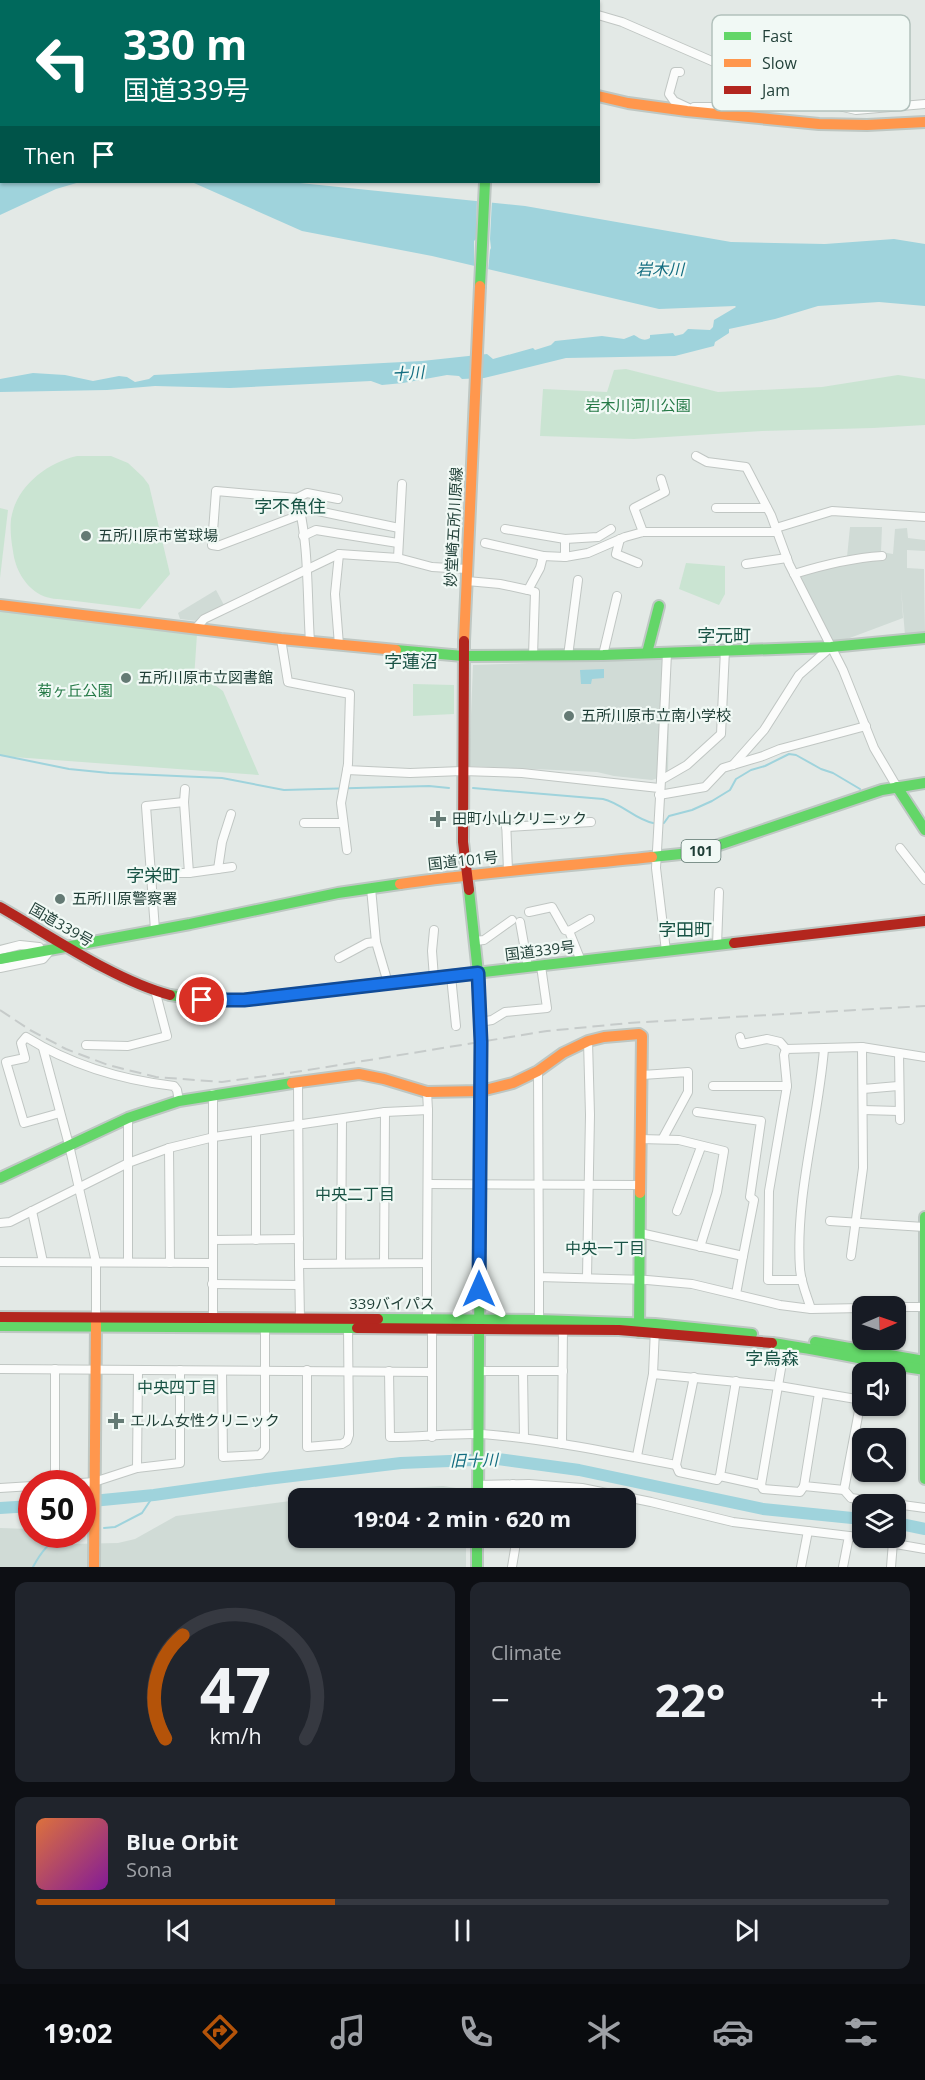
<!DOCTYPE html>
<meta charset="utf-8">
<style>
body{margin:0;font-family:"Open Sans","Noto Sans JP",sans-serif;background:#20242c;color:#f1f3f6;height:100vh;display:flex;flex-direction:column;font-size:22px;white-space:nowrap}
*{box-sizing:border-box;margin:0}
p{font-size:20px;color:#9ea1a6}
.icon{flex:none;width:33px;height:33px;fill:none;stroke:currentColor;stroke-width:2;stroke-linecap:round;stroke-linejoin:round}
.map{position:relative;height:1567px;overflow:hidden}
.sheet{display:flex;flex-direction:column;gap:15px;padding:15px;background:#0d0f14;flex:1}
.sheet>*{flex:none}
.banner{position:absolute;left:0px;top:0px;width:600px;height:183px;box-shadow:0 2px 4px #0004;background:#00695c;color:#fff;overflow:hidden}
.needle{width:39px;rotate:88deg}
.controls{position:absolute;left:852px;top:1296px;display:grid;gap:12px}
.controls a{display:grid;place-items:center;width:54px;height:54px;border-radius:12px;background:#171b24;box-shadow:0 2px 4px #0004;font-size:30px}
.speed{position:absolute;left:18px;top:1470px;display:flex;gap:12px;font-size:30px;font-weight:700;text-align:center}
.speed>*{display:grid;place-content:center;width:78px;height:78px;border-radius:50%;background:#171b24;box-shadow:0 2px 4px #0004;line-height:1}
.speed .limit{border:9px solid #d22;background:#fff;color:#111}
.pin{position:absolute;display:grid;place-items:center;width:51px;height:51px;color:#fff;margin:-26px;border:3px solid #fff;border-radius:50%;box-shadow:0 2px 6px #0007}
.me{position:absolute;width:66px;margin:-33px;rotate:0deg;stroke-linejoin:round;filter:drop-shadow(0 0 4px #0008)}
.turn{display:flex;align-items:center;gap:21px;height:126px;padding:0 24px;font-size:27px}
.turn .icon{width:78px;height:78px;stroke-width:2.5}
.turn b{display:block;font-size:42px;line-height:51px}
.then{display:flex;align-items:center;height:57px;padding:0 24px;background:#0003;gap:12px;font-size:22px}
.big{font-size:45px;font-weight:700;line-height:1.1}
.sheet .tile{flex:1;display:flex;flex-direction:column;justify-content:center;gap:9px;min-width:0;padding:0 21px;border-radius:12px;background:#20242c}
.sheet .dial{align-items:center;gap:0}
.dial svg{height:156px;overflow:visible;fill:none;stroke:#363941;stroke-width:7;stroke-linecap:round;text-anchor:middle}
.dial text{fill:#f1f3f6;stroke:none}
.song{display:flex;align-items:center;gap:18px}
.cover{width:72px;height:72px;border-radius:9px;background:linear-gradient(135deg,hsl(20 70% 55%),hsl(290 70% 35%))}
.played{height:6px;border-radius:3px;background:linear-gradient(90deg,#b45309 35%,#363941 35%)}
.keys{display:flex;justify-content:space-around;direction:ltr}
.heat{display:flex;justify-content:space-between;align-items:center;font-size:33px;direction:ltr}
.sheet .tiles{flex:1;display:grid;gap:15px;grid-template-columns:1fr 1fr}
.tile:last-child{grid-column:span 2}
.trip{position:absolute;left:288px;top:1488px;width:348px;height:60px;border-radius:12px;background:#171b24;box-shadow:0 2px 4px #0004;font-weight:700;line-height:60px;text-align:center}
.tab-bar{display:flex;height:96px;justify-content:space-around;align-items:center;background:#090b0e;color:#9ea1a6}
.tab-bar .icon{width:42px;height:42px}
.tab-bar .on{color:#b45309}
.tab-bar b{font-size:27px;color:#f1f3f6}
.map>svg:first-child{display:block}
.built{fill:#d0dbd6}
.green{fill:#cae4d2}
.water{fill:#9fd3dc}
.pier{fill:#e3e9e6}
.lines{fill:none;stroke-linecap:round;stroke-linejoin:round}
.stream{stroke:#9fd3dc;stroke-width:2}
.river{stroke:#9fd3dc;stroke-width:12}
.street-casing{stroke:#c0c6c3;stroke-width:10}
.fast-casing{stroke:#bec7c3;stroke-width:14}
.slow-casing{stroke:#bec7c3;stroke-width:14}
.jam-casing{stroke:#bec7c3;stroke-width:14}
.street{stroke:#fbfcfb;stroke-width:8}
.fast{stroke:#63d668;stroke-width:10}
.slow{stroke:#ff974d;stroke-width:10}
.jam{stroke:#b3261e;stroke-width:10}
.rail{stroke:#c6cbca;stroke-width:2;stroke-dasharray:12 6;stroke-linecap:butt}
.route-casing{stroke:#114b97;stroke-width:15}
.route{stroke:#1a73e8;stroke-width:10}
.poi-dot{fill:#647a74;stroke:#f1f9f5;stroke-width:2}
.labels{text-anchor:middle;stroke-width:4.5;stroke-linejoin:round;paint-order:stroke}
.shield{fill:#f1f9f5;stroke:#5e766f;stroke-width:1.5}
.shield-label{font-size:14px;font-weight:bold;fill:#1f3e36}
.park-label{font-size:15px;fill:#257946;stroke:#f1f9f5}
.street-label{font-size:15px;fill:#1f3e36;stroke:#f1f9f5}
.poi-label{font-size:15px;fill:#1f3e36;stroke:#f1f9f5;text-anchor:start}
.water-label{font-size:16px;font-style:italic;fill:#136d80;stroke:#f1f9f5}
.neighbourhood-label{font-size:16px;fill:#195345;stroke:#f1f9f5}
.quarter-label{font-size:18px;fill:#195345;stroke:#f1f9f5}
.key{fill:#f1f9f5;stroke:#b2c1bc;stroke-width:1.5}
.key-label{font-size:16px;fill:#1f3e36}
</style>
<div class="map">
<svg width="925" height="1567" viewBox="0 0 925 1567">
<rect width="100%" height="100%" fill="#e3e9e6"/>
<!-- built -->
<g class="built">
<path d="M850 527H882L881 552 893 554 895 529 907 528 908 538 925 540V551L907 550V568L924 569 925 633 905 635 901 588 903 618 847 639 831 641 797 574 847 557Z"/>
<path d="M216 590 224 605 197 621 180 619 178 613Z"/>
<path d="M670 658 668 772 658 778 652 780 614 776 597 772 469 766 473 665Z"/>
<path d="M443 1486 456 1488 467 1493V1498H312L375 1490Z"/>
<path d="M298 1500V1538H466V1567H0V1528L31 1529 32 1534 46 1535 69 1544 118 1543 135 1539 176 1516Z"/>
</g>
<!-- green -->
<g class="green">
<path d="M626 369 718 392 822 387 898 375 925 379V425L873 428 762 431 634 439 540 436 543 389 607 392 614 370Z"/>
<path d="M77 456H111L128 463 143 477 149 485 170 574 140 609C116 606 92 603 67 600 59 599 48 599 41 595 24 586 15 568 13 551 11 540 10 529 11 519 16 487 46 463 77 456Z"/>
<path d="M0 508 8 510 0 578Z"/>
<path d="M686 563 725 566V594L719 605 679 589Z"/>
<path d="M0 611 197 634 194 679 216 686 223 691 259 775 0 756Z"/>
<path d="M413 684 454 685V714L413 716Z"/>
</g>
<!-- water -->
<g class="water">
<path d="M1 155 2 182H80L56 189 0 215V156Z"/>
<path d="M184 182H290L525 206 731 242 825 244 894 239 925 244V306L879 302 818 306 775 319 729 329V333L715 342 714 346 675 356 566 358 484 378 462 379 459 376 447 375 403 383 382 385 371 381 230 388 155 386 107 390 0 392V379L33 373 65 375 93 381 119 376 127 377 135 382 149 379 154 375 422 361 487 354 493 359 533 348 535 350 551 345 555 341 602 336 624 339 634 335C639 338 644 342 650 338V335L673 333 675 336 683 334 688 329 710 330 713 327 714 320 736 307 735 306 659 309 432 256 302 231 194 183Z"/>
<path d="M604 669V678L592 679 591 684H581L580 670Z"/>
</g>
<!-- pier -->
<path class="pier" d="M477 198 492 200 490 239 491 248 490 250 488 272 474 269V241L476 239Z"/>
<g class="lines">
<!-- stream -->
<g class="stream">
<path d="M0 755 69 769 109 773 222 778 284 790 429 786 449 788"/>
<path d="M473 788 603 799C621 803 636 820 653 823"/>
<path d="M664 823 669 816 692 810 712 801 730 790 736 779 751 770 765 766 789 754 796 755 821 769 833 773 860 789"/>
<path d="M104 1528 115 1527 142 1513 154 1495"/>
<path d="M82 1531H85"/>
<path d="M33 1567C41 1552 49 1542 64 1534"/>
</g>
<!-- river -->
<g class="river">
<path d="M82 1502 154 1495 267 1479 401 1463 498 1459 579 1470 763 1509 862 1519"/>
<path d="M0 1508 32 1506"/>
<path d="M896 1523 925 1529"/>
</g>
<defs>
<g id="street">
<path d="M133 0 137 2"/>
<path d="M566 0 569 2"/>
<path d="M598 15 622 22 751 78 808 99 856 110 925 104"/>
<path d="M680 72H675L669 94 674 101 689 108"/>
<path d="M694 107H729L737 104 751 78"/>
<path d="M696 456 707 462 746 467 771 515 789 564 843 670 874 748 897 787"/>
<path d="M297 498 307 493 338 499"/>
<path d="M299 507 399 528"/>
<path d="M716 508H767"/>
<path d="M300 515 218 546 212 545 216 491 297 498C309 541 307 596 310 642"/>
<path d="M776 528 832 511 925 517"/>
<path d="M505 529 565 539 598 537 611 529"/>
<path d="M643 532 634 508 665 492 661 479"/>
<path d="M303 536 316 530 398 543"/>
<path d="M565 539V557"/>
<path d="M620 539 616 554 638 563"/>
<path d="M485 543 543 556"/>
<path d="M398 558 402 484"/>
<path d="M746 564 787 558"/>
<path d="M794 574C823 565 851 558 882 556"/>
<path d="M467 581 500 584 528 590 540 568 543 556 565 557 588 553 625 537 643 532H777"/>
<path d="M528 590 535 592 533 656"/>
<path d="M196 628 204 619 339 554 398 558 432 567 467 569"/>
<path d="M281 639 288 682 350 694 348 764 347 770 410 773 462 771 522 773 659 788"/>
<path d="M339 645 335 594 339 554"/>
<path d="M603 655 617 596"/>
<path d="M568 656 578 580"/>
<path d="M733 765 764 730 799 675 831 647"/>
<path d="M347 770 341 803 347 850"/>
<path d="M661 780 667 653"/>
<path d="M185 789 184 802 189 873"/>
<path d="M659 795 705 787 723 768 763 756 780 749 866 726"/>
<path d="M463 819H506L508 871"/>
<path d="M304 823H343"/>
<path d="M506 827 591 822"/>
<path d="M900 848 925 880"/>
<path d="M218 869 222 842 231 814"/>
<path d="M151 873H189L232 867"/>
<path d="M371 888 376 942 388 983"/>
<path d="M529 912 552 907 565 930 569 931 581 961"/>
<path d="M520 922 528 967"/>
<path d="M155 930 146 806 184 802"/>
<path d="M434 930 432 951 434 978"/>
<path d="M569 931 590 919"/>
<path d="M475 941 484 940 512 920"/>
<path d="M717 945 719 892"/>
<path d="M0 950 20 945 39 947"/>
<path d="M666 951 656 868 661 780 687 765 721 734 725 650"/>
<path d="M339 958 367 943 376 942"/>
<path d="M0 968 43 959 49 952"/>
<path d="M451 976 456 1026"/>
<path d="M480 1022 492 1020 505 1012 547 1008 541 966"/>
<path d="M740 1037 742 1044 767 1039 780 1042 786 1049"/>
<path d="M86 1045 128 1046 167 1036 155 990"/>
<path d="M43 1048 69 1145 96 1262V1318"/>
<path d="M899 1053 900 1120"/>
<path d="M538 1071 539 1277 647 1280 692 1284 780 1305 811 1309 862 1308"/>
<path d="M642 1075 688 1072V1092L663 1138"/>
<path d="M713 1086H787"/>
<path d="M863 1089 898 1086"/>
<path d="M427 1092 428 1110"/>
<path d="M863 1110 899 1111"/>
<path d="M697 1112 761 1121 750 1197 754 1200 743 1256"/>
<path d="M60 1113 24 1123 6 1062 25 1058 21 1043 26 1037C71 1065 122 1080 174 1086L177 1090 179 1101"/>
<path d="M256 1132V1240"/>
<path d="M640 1139 679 1140 724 1151 717 1192 700 1247"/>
<path d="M169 1148 170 1263"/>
<path d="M428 1184 640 1185"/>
<path d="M32 1211 43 1262"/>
<path d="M677 1211 701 1147"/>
<path d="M830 1221 924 1227"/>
<path d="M0 1223 10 1222 128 1163 169 1148 214 1137 385 1112 428 1110 427 1263 299 1264 298 1082"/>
<path d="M640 1233 743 1256 736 1294"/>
<path d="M213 1240 299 1239"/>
<path d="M851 1256 863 1168 862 1047"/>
<path d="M0 1262 212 1263"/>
<path d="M128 1262V1118"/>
<path d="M384 1262 385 1112"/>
<path d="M341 1263 342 1119"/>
<path d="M427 1263V1320"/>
<path d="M299 1264 300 1319"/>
<path d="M539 1277V1320"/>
<path d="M587 1277 590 1115 588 1041"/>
<path d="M802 1280H768L769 1191 787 1086 784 1055 786 1049 862 1047 925 1057"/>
<path d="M212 1284 299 1285"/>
<path d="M896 1307H925"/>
<path d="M811 1309C807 1296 801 1283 800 1269 795 1195 818 1122 824 1049"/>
<path d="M213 1321V1094"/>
<path d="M432 1328V1372"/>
<path d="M0 1369 432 1372V1437"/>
<path d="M307 1370V1447L342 1444 347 1441 349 1435 348 1328"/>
<path d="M222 1371 223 1457 260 1455 265 1449V1323"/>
<path d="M389 1371 390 1437C420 1437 453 1433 482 1434 548 1439 612 1453 676 1465L694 1377"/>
<path d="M479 1371H563"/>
<path d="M523 1371 524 1438"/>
<path d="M867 1372 869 1361"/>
<path d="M653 1374 779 1386 862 1400"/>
<path d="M736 1381 720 1476 761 1485 785 1345"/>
<path d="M819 1393 804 1486 844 1490 862 1395"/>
<path d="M562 1444 563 1325"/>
<path d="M637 1456 653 1374 655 1329"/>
<path d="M676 1465 679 1472 717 1480 720 1476"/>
<path d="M137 1468 138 1370"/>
<path d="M55 1484V1369"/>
<path d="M68 1484 94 1482 137 1468 180 1463V1370"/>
<path d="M513 1484 514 1498"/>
<path d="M478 1485 529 1484 582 1488 651 1502 733 1522 849 1536 925 1549"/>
<path d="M761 1485 763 1489 800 1492 804 1486"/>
<path d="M0 1488 32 1486"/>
<path d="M844 1490 851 1498 925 1508"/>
<path d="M512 1567 515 1549V1538"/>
<path d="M801 1567 808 1531"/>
<path d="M843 1567 849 1536"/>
<path d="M891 1567 893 1542"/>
</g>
<g id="fast">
<path d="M480 286 485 182"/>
<path d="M396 650 463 656 603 655 831 647 925 638"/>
<path d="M647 653 659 606"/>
<path d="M897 787 925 830"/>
<path d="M652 857 690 853 710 848 882 790 925 783"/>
<path d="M469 890 478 973 481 1042 478 1498"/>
<path d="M0 959 190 924 338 893 400 884"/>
<path d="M170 995 206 1000H244L734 943"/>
<path d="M0 1178 128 1118 179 1101 292 1083"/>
<path d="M925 1217V1479"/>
<path d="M378 1319 539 1320 655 1324 752 1334"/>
<path d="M0 1326 357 1328"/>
<path d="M639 1332 640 1193"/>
<path d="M815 1342 925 1361"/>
<path d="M772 1343C823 1350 874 1362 925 1370"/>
<path d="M477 1538V1567"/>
</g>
<g id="slow">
<path d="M370 0 371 2"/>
<path d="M598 96 628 103 687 111 819 124 867 125 925 122"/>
<path d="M0 605 281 639 396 650"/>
<path d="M464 641 480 286"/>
<path d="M400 884C484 872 568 866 652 857"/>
<path d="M292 1083 359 1074 384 1079 427 1092 481 1091 513 1083 538 1071 563 1053 588 1041 604 1037 639 1034 642 1036 640 1193"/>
<path d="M94 1567 96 1321"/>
</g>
<g id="jam">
<path d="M502 0V2"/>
<path d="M464 641 463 842 469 890"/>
<path d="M0 907C51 936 114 980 170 995"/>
<path d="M734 943 925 921"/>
<path d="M0 1317 378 1319"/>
<path d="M357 1328 619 1330 772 1343"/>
</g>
</defs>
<!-- street casing -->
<use href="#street" class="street-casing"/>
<!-- fast casing -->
<use href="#fast" class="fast-casing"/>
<!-- slow casing -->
<use href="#slow" class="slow-casing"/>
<!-- jam casing -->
<use href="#jam" class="jam-casing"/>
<!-- street -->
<use href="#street" class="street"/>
<!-- fast -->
<use href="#fast" class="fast"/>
<!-- slow -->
<use href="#slow" class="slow"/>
<!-- jam -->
<use href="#jam" class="jam"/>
<!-- rail -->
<path class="rail" d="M0 1010 30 1030 66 1049 108 1065 156 1077 222 1082 302 1071 547 1031 629 1023 925 1006"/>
</g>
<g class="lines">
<defs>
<path id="route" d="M202 1000H244L478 973 481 1042 479 1289"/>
</defs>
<!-- route casing -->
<use href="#route" class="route-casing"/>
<!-- route -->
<use href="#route" class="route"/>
</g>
<!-- markers -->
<g class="poi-dot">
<circle cx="86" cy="536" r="6"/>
<circle cx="126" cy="678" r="6"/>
<circle cx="569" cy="716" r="6"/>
<path d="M435 810h6v6h6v6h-6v6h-6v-6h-6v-6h6z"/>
<circle cx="60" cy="899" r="6"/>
<path d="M113 1412h6v6h6v6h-6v6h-6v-6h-6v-6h6z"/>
</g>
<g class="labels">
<!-- shield labels -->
<rect class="shield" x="681.5" y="840" width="39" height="22" rx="4.5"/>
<g class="shield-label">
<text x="701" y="856">101</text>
</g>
<!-- park labels -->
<g class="park-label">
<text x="638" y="411">岩木川河川公園</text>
<text x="75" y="696">菊ヶ丘公園</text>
</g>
<!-- street labels -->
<g class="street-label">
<text transform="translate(454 527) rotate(-87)" y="5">妙堂崎五所川原線</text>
<text transform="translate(463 861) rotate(-6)" y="5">国道101号</text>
<text transform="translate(61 925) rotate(30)" y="5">国道339号</text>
<text transform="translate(540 951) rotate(-7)" y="5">国道339号</text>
<text x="392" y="1309">339バイパス</text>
</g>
<!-- poi labels -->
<g class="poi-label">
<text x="98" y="541">五所川原市営球場</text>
<text x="138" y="683">五所川原市立図書館</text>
<text x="581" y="721">五所川原市立南小学校</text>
<text x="452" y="824">田町小山クリニック</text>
<text x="72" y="904">五所川原警察署</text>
<text x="130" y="1426">エルム女性クリニック</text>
</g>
<!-- water labels -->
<g class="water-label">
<text x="660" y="275">岩木川</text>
<text transform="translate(408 373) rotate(-4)" y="6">十川</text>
<text transform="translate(474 1460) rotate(-1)" y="6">旧十川</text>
</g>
<!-- neighbourhood labels -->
<g class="neighbourhood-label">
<text x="355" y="1200">中央二丁目</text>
<text x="605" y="1254">中央一丁目</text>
<text x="177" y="1393">中央四丁目</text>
</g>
<!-- quarter labels -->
<g class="quarter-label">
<text x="290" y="513">字不魚住</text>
<text x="724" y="642">字元町</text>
<text x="411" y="668">字蓮沼</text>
<text x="153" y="882">字栄町</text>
<text x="685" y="936">字田町</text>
<text x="772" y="1365">字烏森</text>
</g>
</g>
<!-- legend -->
<rect x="712" y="15" width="198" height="96" rx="9" class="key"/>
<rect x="724" y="32" width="27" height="8" fill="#63d668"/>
<rect x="724" y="59" width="27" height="8" fill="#ff974d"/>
<rect x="724" y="86" width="27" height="8" fill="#b3261e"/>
<g class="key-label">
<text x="762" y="42">Fast</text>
<text x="762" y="69">Slow</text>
<text x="762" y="96">Jam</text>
</g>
</svg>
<div class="controls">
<a><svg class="needle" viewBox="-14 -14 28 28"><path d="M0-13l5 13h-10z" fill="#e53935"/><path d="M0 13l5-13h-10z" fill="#9ea1a6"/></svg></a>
<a><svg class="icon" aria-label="sound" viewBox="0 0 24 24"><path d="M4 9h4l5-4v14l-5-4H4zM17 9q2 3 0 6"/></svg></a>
<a><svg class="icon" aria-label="search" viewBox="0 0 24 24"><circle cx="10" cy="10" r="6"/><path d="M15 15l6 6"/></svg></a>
<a><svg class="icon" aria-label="layers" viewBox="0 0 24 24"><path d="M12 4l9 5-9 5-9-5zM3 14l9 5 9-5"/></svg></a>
</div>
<div class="speed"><div class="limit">50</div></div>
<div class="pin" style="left:202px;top:1000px;background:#d93025"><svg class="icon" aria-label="arrive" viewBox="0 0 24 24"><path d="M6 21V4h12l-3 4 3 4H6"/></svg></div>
<svg class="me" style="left:479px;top:1289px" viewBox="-20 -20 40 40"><path d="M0-17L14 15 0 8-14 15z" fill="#1a73e8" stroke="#fff" stroke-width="4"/></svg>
<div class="trip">19:04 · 2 min · 620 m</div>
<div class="banner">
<div class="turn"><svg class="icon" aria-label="left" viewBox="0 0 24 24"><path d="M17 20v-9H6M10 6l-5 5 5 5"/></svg><div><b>330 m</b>国道339号</div></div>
<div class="then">Then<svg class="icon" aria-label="arrive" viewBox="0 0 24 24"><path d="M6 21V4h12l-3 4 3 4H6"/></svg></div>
</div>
</div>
<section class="sheet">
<div class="tiles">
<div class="tile dial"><svg viewBox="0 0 100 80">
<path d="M14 69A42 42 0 1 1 86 69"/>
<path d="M14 69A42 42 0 0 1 23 16" stroke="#b45309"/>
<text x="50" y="56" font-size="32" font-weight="700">47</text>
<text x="50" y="72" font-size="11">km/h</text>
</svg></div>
<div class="tile"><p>Climate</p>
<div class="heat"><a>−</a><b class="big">22°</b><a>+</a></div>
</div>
<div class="tile">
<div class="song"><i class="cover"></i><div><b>Blue Orbit</b><p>Sona</p></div></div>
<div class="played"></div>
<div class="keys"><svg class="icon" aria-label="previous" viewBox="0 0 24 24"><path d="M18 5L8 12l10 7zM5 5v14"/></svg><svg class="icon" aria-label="pause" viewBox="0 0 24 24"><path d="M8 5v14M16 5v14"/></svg><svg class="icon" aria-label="next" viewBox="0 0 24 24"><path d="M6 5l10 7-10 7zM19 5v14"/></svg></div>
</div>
</div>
</section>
<nav class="tab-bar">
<b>19:02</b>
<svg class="icon on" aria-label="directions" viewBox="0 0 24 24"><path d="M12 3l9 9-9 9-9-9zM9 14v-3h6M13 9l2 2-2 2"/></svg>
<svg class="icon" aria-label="music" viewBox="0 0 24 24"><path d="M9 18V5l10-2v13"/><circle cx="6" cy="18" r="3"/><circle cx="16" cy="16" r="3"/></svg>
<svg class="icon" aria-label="phone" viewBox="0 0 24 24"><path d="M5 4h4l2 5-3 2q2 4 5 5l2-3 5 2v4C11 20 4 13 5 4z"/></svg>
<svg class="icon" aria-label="climate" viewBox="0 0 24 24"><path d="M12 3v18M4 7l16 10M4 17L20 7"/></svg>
<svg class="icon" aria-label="car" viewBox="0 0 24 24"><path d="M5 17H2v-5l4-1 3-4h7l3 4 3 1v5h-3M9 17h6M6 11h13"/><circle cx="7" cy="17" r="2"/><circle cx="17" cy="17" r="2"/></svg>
<svg class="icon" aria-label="filters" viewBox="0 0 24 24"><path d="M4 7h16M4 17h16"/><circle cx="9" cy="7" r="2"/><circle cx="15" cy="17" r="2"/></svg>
</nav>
